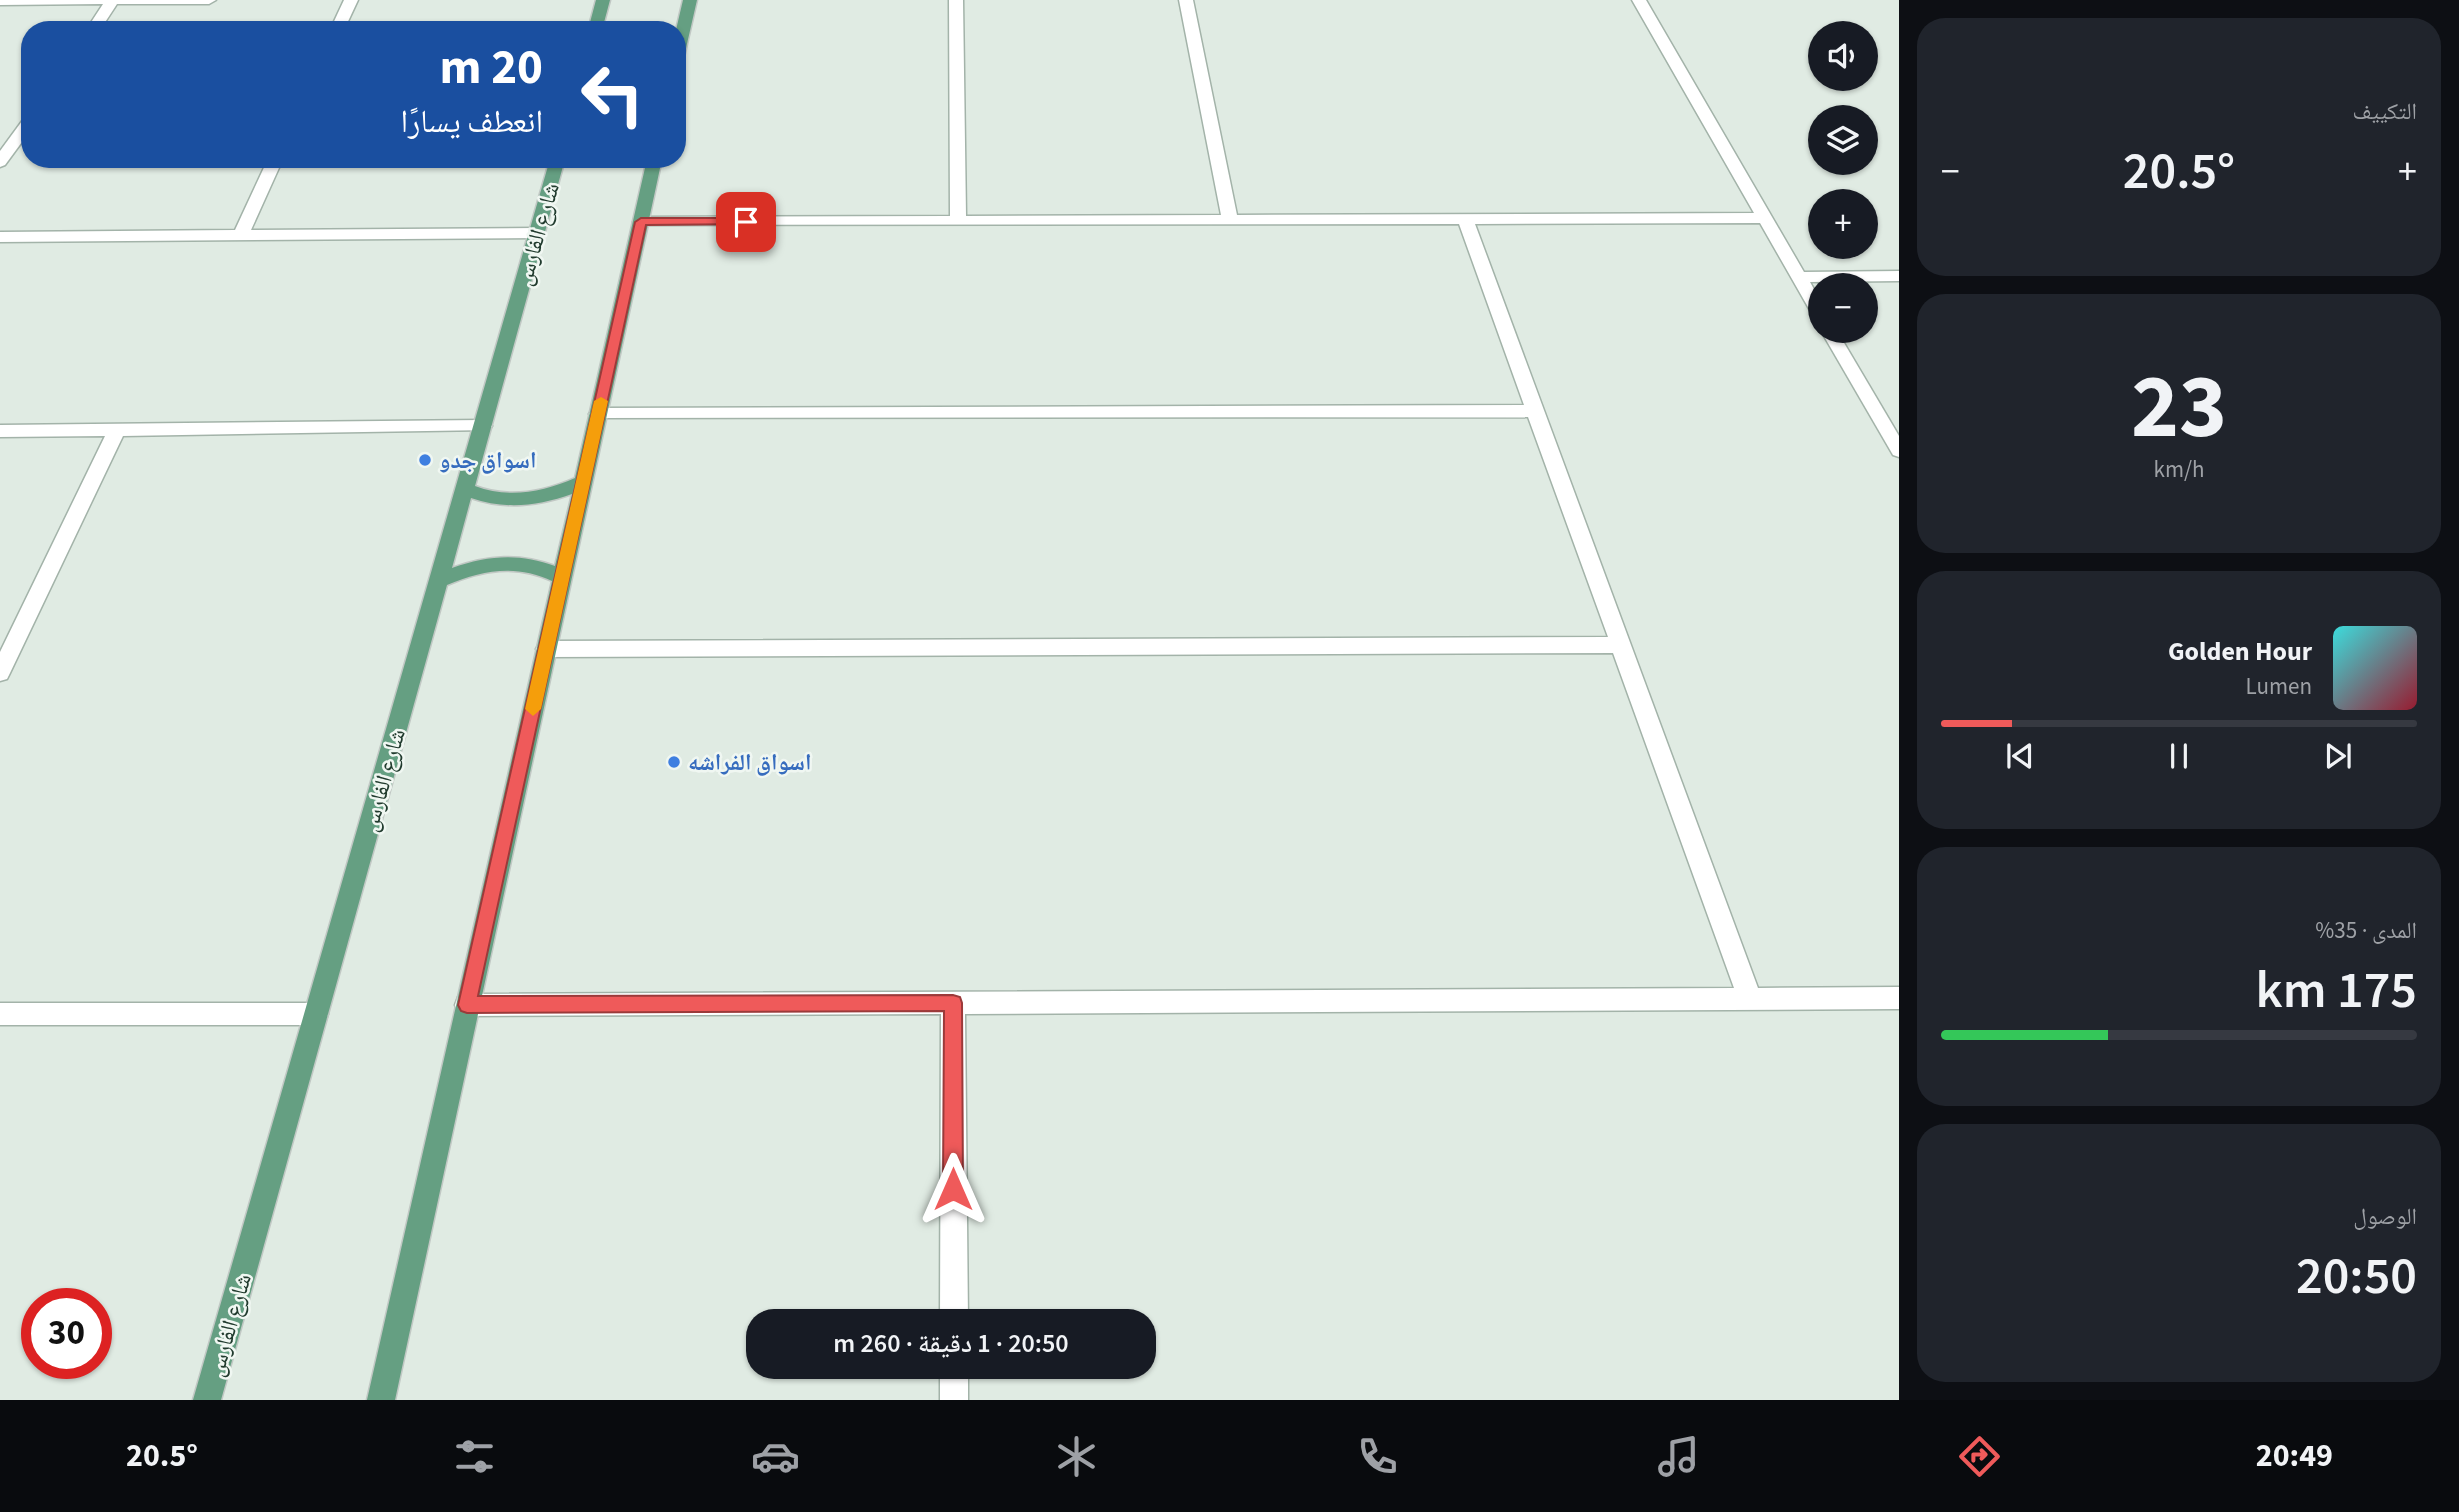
<!DOCTYPE html>
<html lang="ar">
<meta charset="utf-8">
<style>
body{margin:0;font-family:"Source Sans 3","Noto Naskh Arabic",sans-serif;background:#20242c;color:#f1f3f6;direction:rtl;height:100vh;display:flex;flex-direction:column;font-size:26px;white-space:nowrap}
*{box-sizing:border-box;margin:0}
p{font-size:23px;color:#9ea1a6}
.icon{flex:none;width:38px;height:38px;fill:none;stroke:currentColor;stroke-width:2;stroke-linecap:round;stroke-linejoin:round}
.map{position:relative;flex:1;overflow:hidden;direction:ltr}
.drawer{display:flex;flex-direction:column;gap:18px;padding:18px;background:#0d0f14;width:560px}
.drawer>*{flex:none}
.guide{position:absolute;left:21px;top:21px;width:665px;height:147px;border-radius:28px;box-shadow:0 2px 5px #0004;direction:rtl;background:#1a4fa0;color:#fff;overflow:hidden}
.buttons{position:absolute;left:1808px;top:21px;display:grid;gap:14px}
.buttons a{display:grid;place-items:center;width:70px;height:70px;border-radius:50%;background:#171b24;box-shadow:0 2px 5px #0004;font-size:35px}
.speed{position:absolute;left:21px;top:1288px;display:flex;gap:14px;font-size:35px;font-weight:700;text-align:center}
.speed>*{display:grid;place-content:center;width:91px;height:91px;border-radius:50%;background:#171b24;box-shadow:0 2px 5px #0004;line-height:1}
.speed .limit{border:10px solid #d22;background:#fff;color:#111}
.pin{position:absolute;display:grid;place-items:center;width:60px;height:60px;color:#fff;margin:-30px;border-radius:14px;box-shadow:0 4px 10px #0006}
.me{position:absolute;width:77px;margin:-38px;rotate:0deg;stroke-linejoin:round;filter:drop-shadow(0 0 5px #0008)}
.turn{display:flex;align-items:center;gap:24px;height:147px;padding:0 28px;font-size:32px}
.turn .icon{width:91px;height:91px;stroke-width:2.5}
.turn b{display:block;font-size:49px;line-height:60px}
.big{font-size:52px;font-weight:600;line-height:1.1}
.drawer .card{flex:1;display:flex;flex-direction:column;justify-content:center;gap:10px;min-width:0;padding:0 24px;border-radius:28px;background:#20242c}
.drawer .dial{align-items:center;gap:0}
.dial b{font-size:91px;line-height:1}
.song{display:flex;align-items:center;gap:21px}
.cover{width:84px;height:84px;border-radius:10px;background:linear-gradient(135deg,hsl(180 70% 55%),hsl(350 70% 35%))}
.played{height:7px;border-radius:4px;background:linear-gradient(90deg,#ef5a5a 15%,#363941 15%)}
.keys{display:flex;justify-content:space-around;direction:ltr}
.heat{display:flex;justify-content:space-between;align-items:center;font-size:38px;direction:ltr}
.charge{height:10px;border-radius:5px;background:linear-gradient(90deg,#34c759 35%,#363941 0)}
.trip{position:absolute;left:746px;top:1309px;width:410px;height:70px;border-radius:28px;background:#171b24;box-shadow:0 2px 5px #0004;font-weight:600;line-height:70px;text-align:center;direction:rtl}
.menu{display:flex;height:112px;justify-content:space-around;align-items:center;background:#090b0e;color:#9ea1a6}
.menu .icon{width:49px;height:49px}
.menu .selected{color:#ef5a5a}
.menu b{font-size:32px;color:#f1f3f6}
main{display:flex;flex:1;min-height:0}
.map>svg:first-child{display:block}
.lines{fill:none;stroke-linecap:round;stroke-linejoin:round}
.minor-casing{stroke:#a3b3a9;stroke-width:3}
.primary-casing{stroke:#c1c8c4;stroke-width:3}
.minor{fill:#fff;fill-rule:evenodd}
.primary{fill:#659f82;fill-rule:evenodd}
.route{fill:#ef5a5a;stroke:#9b3a3a;stroke-width:2}
.slow{fill:#f59e0b}
.shop-dot{fill:#3f7fe0;stroke:#f0f7f2;stroke-width:2.5}
.labels{text-anchor:middle;stroke-width:5;stroke-linejoin:round;paint-order:stroke}
.street-label{font-size:23px;fill:#213b2e;stroke:#f0f7f2}
.shop-label{font-size:23px;font-weight:bold;fill:#366cbe;stroke:#f0f7f2;text-anchor:start}
</style>
<main>
<section class="drawer">
<div class="card"><p>التكييف</p>
<div class="heat"><a>−</a><b class="big">20.5°</b><a>+</a></div>
</div>
<div class="card dial"><b>23</b><p>km/h</p></div>
<div class="card">
<div class="song"><i class="cover"></i><div><b>Golden Hour</b><p>Lumen</p></div></div>
<div class="played"></div>
<div class="keys"><svg class="icon" aria-label="previous" viewBox="0 0 24 24"><path d="M18 5L8 12l10 7zM5 5v14"/></svg><svg class="icon" aria-label="pause" viewBox="0 0 24 24"><path d="M8 5v14M16 5v14"/></svg><svg class="icon" aria-label="next" viewBox="0 0 24 24"><path d="M6 5l10 7-10 7zM19 5v14"/></svg></div>
</div>
<div class="card"><p>المدى · 35%</p><b class="big">175 km</b><div class="charge"></div></div>
<div class="card"><p>الوصول</p><b class="big">20:50</b></div>
</section>
<div class="map">
<svg width="1899" height="1400" viewBox="0 0 1899 1400">
<rect width="100%" height="100%" fill="#e0ebe3"/>
<g class="lines">
<defs>
<g id="minor">
<path d="M0 0H216L209 4H117L100 30H86L103 4 0 5Z"/>
<path d="M344 0H358L344 30H330Z"/>
<path d="M949 0H963L966 216 1221 215 1179 0H1193L1237 215 1754 213 1632 0H1646L1804 272 1899 271V281L1810 282 1820 300V319L1812 314 1760 223 1475 224 1758 988 1899 987V1009L965 1014 968 1321H940L941 1014 467 1016 458 1013 455 1005 458 997 467 994 1734 988 1613 653 546 657 539 654 536 649 539 644 546 641 1608 637 1528 417 592 418 589 414 592 410 598 408 1524 405 1459 224 635 225 633 222 635 219 641 217 950 216Z"/>
<path d="M30 116V131L5 165 0 167V151L25 117Z"/>
<path d="M268 159H283L251 230 537 228 545 233 537 238 0 242V232L235 230Z"/>
<path d="M1821 331H1837L1899 436V457L1893 455Z"/>
<path d="M483 420 492 426 489 430 123 436 10 673 7 679 0 681V652L105 436 0 437V425Z"/>
<path d="M0 1003H316L325 1006 328 1014 325 1022 316 1025H0Z"/>
<rect x="940" y="1367" width="28" height="33"/>
</g>
<g id="primary">
<path d="M596 0H610L602 30H588Z"/>
<path d="M683 0H697L684 57 677 61 676 30Z"/>
<path d="M550 159H565L475 486C509 499 543 492 575 478L647 159H662L395 1400H367L552 581C516 564 482 570 447 585L221 1400H193ZM572 494 555 566C520 553 488 555 452 568L471 498C506 510 538 506 572 494Z"/>
</g>
</defs>
<!-- minor casing -->
<use href="#minor" class="minor-casing"/>
<!-- primary casing -->
<use href="#primary" class="primary-casing"/>
<!-- minor -->
<use href="#minor" class="minor"/>
<!-- primary -->
<use href="#primary" class="primary"/>
</g>
<!-- route -->
<path class="route" d="M746 218 752 222 751 224 646 225 478 996 953 995 960 997 962 1003 963 1189 960 1196 953 1198 946 1196 943 1189 944 1011 467 1013 461 1011 458 1005 635 222 641 218Z"/>
<!-- slow -->
<path class="slow" d="M601 397 608 401 541 709 533 716 525 709 594 401Z"/>
<!-- markers -->
<g class="shop-dot">
<circle cx="425" cy="460" r="7"/>
<circle cx="674" cy="762" r="7"/>
</g>
<g class="labels">
<!-- street labels -->
<g class="street-label">
<text transform="translate(537 234) rotate(-74)" y="8">شارع الفارس</text>
<text transform="translate(383 780) rotate(-74)" y="8">شارع الفارس</text>
<text transform="translate(229 1325) rotate(-74)" y="8">شارع الفارس</text>
</g>
<!-- shop labels -->
<g class="shop-label">
<text x="439" y="468">اسواق جدو</text>
<text x="688" y="770">اسواق الفراشه</text>
</g>
</g>
</svg>
<div class="buttons">
<a><svg class="icon" aria-label="sound" viewBox="0 0 24 24"><path d="M4 9h4l5-4v14l-5-4H4zM17 9q2 3 0 6"/></svg></a>
<a><svg class="icon" aria-label="layers" viewBox="0 0 24 24"><path d="M12 4l9 5-9 5-9-5zM3 14l9 5 9-5"/></svg></a>
<a>+</a>
<a>−</a>
</div>
<div class="speed"><div class="limit">30</div></div>
<div class="pin" style="left:746px;top:222px;background:#d93025"><svg class="icon" aria-label="arrive" viewBox="0 0 24 24"><path d="M6 21V4h12l-3 4 3 4H6"/></svg></div>
<svg class="me" style="left:953px;top:1189px" viewBox="-20 -20 40 40"><path d="M0-17L14 15 0 8-14 15z" fill="#ef5a5a" stroke="#fff" stroke-width="4"/></svg>
<div class="trip">20:50 · 1 دقيقة · 260 m</div>
<div class="guide">
<div class="turn"><svg class="icon" aria-label="left" viewBox="0 0 24 24"><path d="M17 20v-9H6M10 6l-5 5 5 5"/></svg><div><b>20 m</b>انعطف يسارًا</div></div>
</div>
</div>
</main>
<nav class="menu">
<b>20:49</b>
<svg class="icon selected" aria-label="directions" viewBox="0 0 24 24"><path d="M12 3l9 9-9 9-9-9zM9 14v-3h6M13 9l2 2-2 2"/></svg>
<svg class="icon" aria-label="music" viewBox="0 0 24 24"><path d="M9 18V5l10-2v13"/><circle cx="6" cy="18" r="3"/><circle cx="16" cy="16" r="3"/></svg>
<svg class="icon" aria-label="phone" viewBox="0 0 24 24"><path d="M5 4h4l2 5-3 2q2 4 5 5l2-3 5 2v4C11 20 4 13 5 4z"/></svg>
<svg class="icon" aria-label="climate" viewBox="0 0 24 24"><path d="M12 3v18M4 7l16 10M4 17L20 7"/></svg>
<svg class="icon" aria-label="car" viewBox="0 0 24 24"><path d="M5 17H2v-5l4-1 3-4h7l3 4 3 1v5h-3M9 17h6M6 11h13"/><circle cx="7" cy="17" r="2"/><circle cx="17" cy="17" r="2"/></svg>
<svg class="icon" aria-label="filters" viewBox="0 0 24 24"><path d="M4 7h16M4 17h16"/><circle cx="9" cy="7" r="2"/><circle cx="15" cy="17" r="2"/></svg>
<b>20.5°</b>
</nav>
